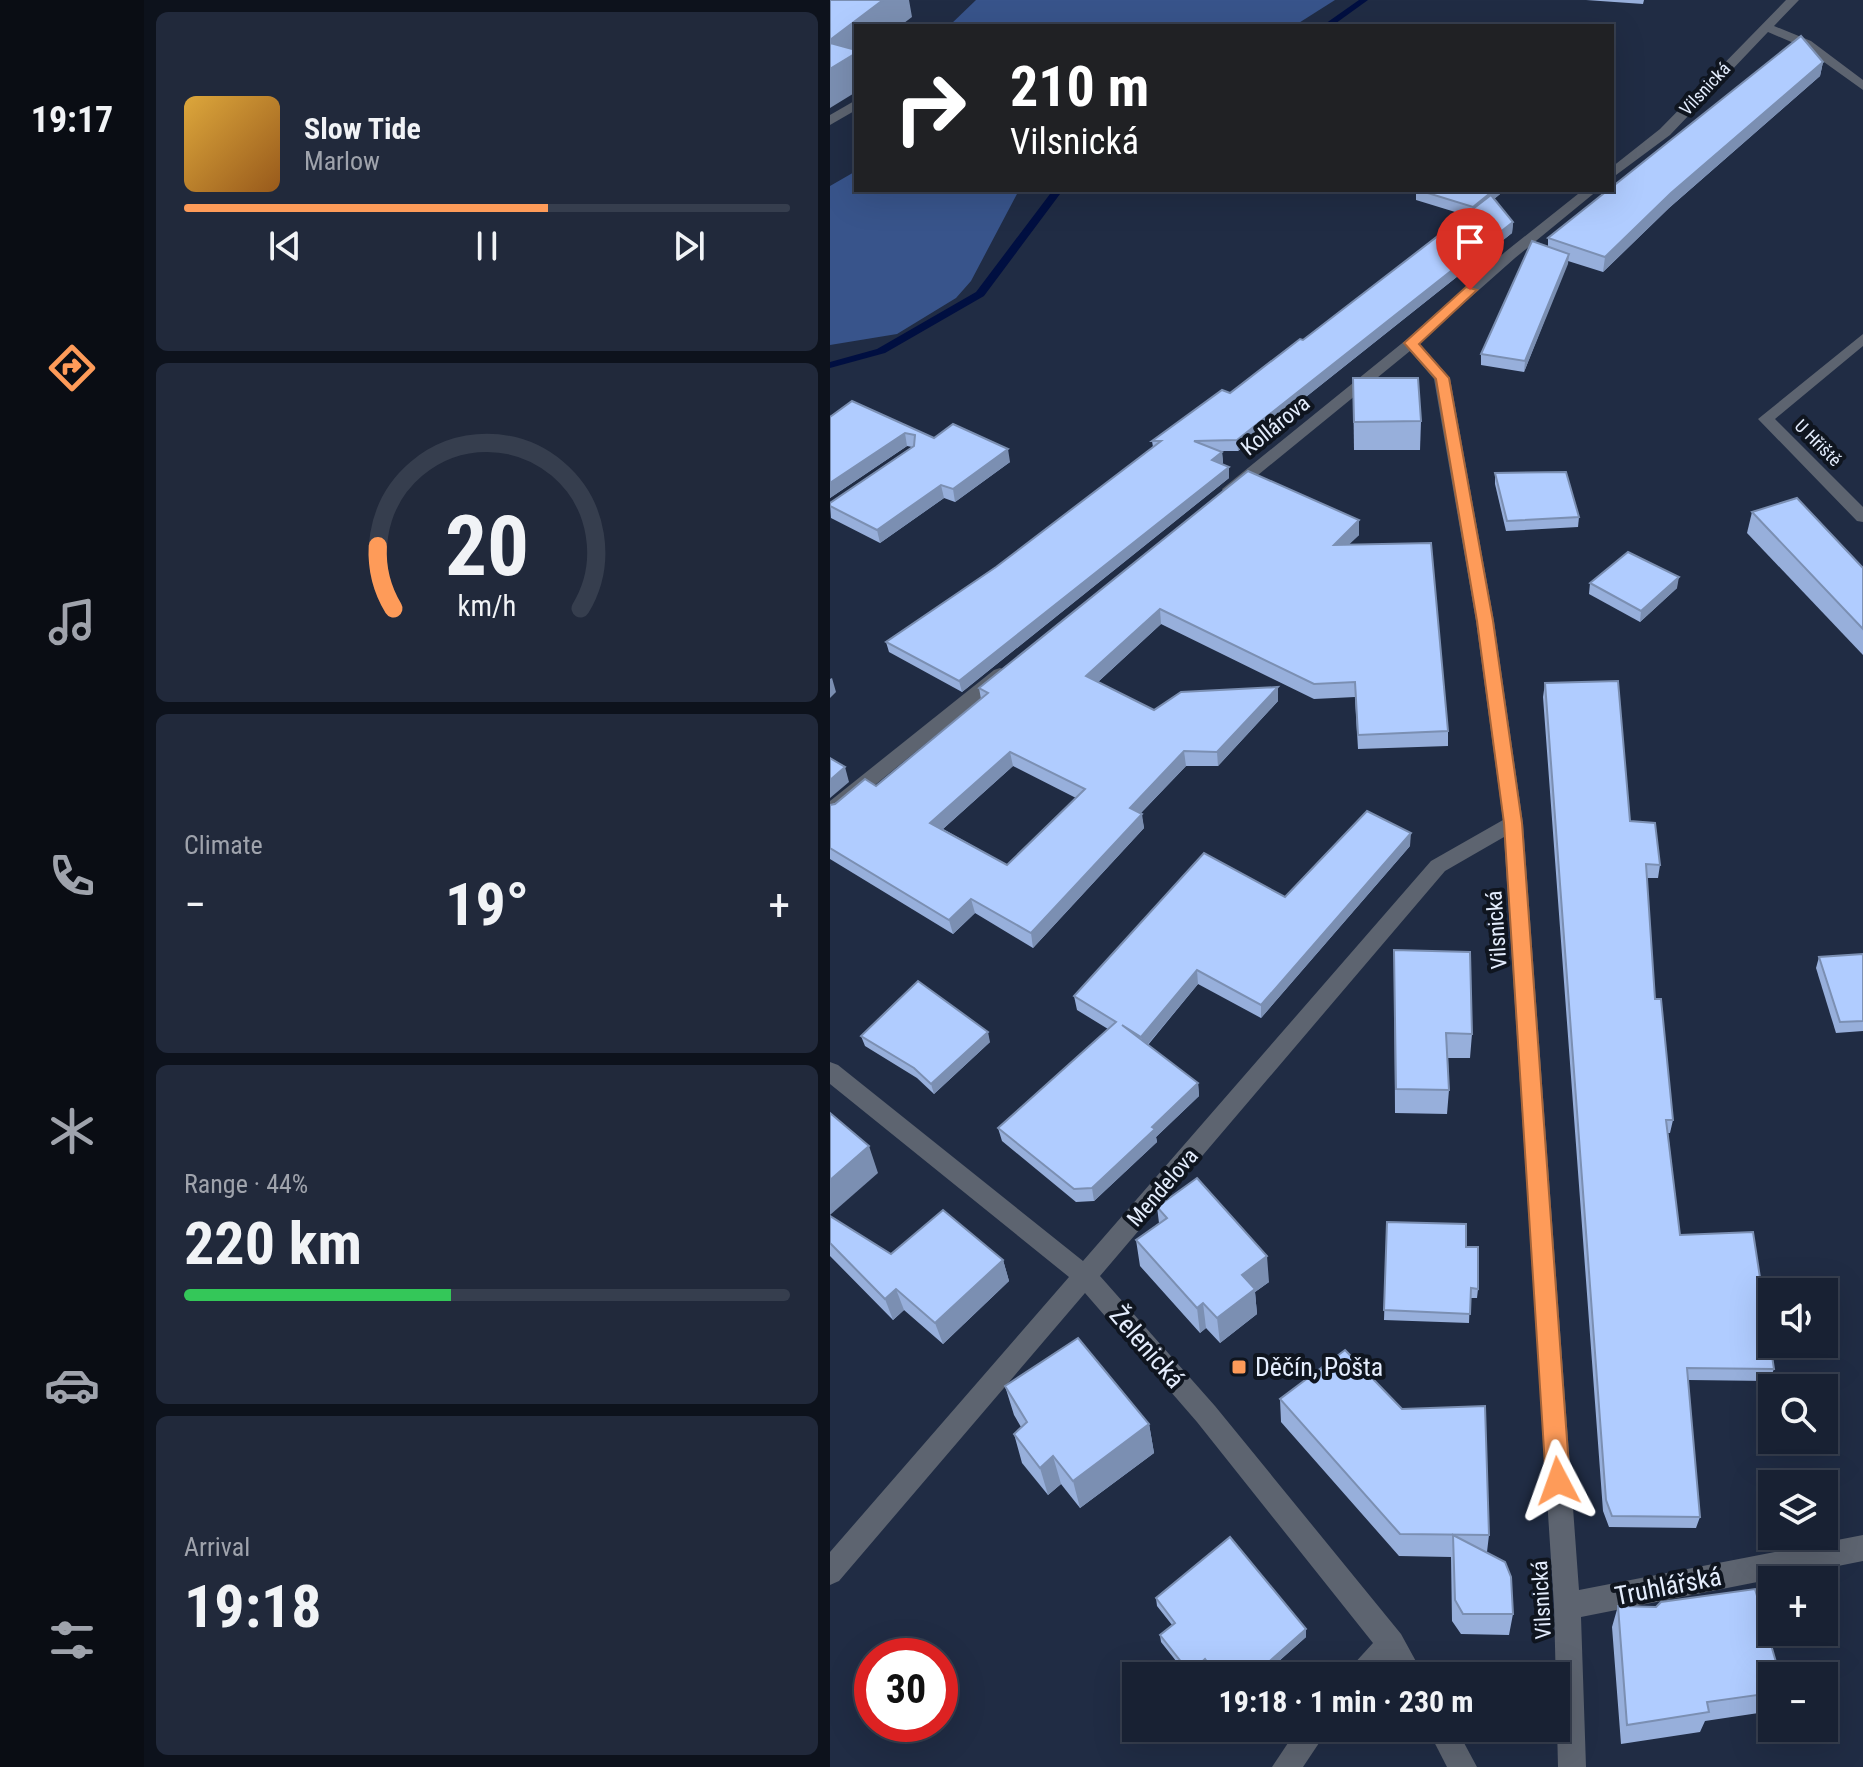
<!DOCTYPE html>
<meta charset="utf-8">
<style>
body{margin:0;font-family:"Roboto Condensed",sans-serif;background:#21293b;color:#f1f3f6;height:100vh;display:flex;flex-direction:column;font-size:30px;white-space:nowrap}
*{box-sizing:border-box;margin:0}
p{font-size:26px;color:#9fa3ac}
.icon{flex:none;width:44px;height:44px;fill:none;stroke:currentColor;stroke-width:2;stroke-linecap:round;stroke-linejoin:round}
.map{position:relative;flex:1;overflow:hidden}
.drawer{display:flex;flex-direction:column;gap:12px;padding:12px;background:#0d121c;width:686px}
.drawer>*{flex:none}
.hud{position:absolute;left:24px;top:24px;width:760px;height:168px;border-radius:0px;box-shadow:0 8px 32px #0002,0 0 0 2px #363e4e;background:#202124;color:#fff;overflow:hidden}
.tools{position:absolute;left:928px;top:1278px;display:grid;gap:16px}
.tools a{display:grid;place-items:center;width:80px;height:80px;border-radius:0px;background:#182133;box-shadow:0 8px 32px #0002,0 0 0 2px #363e4e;font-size:40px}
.speed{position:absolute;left:24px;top:1638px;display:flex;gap:16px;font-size:40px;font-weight:700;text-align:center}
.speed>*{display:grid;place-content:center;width:104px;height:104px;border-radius:50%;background:#182133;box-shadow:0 8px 32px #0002,0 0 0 2px #363e4e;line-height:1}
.speed .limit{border:12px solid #d22;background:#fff;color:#111}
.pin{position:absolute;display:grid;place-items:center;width:68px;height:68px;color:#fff;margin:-82px -34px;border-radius:50% 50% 50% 0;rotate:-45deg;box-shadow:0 0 8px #0007}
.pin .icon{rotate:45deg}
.me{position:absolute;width:88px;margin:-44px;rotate:356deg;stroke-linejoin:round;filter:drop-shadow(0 0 6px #0008)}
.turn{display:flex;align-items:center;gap:28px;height:168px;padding:0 24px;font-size:36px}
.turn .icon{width:104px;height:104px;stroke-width:2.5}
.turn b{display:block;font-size:56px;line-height:68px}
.big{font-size:60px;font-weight:700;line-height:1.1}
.drawer .tile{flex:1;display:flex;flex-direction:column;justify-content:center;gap:12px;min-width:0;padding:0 28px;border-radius:12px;background:#21293b}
.drawer .dial{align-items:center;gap:0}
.dial svg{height:208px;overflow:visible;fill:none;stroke:#363e4e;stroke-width:7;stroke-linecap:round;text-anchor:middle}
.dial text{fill:#f1f3f6;stroke:none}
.song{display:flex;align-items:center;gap:24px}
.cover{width:96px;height:96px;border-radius:12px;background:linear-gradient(135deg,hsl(40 70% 55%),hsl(30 70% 35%))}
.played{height:8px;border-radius:4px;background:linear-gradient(90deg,#fe9b59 60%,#363e4e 60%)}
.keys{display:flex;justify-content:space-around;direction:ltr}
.heat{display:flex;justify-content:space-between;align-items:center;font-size:44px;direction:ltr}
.charge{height:12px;border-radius:6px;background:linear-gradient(90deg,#34c759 44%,#363e4e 0)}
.trip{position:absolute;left:292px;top:1662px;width:448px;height:80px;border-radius:0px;background:#182133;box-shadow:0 8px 32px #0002,0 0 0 2px #363e4e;font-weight:700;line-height:80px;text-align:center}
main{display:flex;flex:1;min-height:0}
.menu{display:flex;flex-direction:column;width:144px;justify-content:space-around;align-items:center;background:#0a0d14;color:#9fa3ac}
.menu .icon{width:56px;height:56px}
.menu .on{color:#fe9b59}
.menu b{font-size:36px;color:#f1f3f6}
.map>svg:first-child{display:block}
.green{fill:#38548b}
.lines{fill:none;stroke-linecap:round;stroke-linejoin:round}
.stream{fill:#000f41;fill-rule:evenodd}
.lane{fill:#5d6470;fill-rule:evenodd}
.street{fill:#5d6470;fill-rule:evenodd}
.wall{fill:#97afdb;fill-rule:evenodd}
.shaded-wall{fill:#7b8fb2}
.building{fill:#b0ccff;stroke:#7b8fb2;stroke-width:2;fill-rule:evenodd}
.route{fill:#fe9b59;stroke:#a5653a;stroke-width:2}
.poi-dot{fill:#fe9b59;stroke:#0f151f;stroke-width:3}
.labels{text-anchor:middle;stroke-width:8;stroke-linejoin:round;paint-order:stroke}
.far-street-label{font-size:18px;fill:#e4edfd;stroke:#0f151f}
.street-label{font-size:22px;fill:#e4edfd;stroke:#0f151f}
.near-street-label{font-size:26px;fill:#e4edfd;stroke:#0f151f}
.near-poi-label{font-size:26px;fill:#e4edfd;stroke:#0f151f;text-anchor:start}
</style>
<main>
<nav class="menu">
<b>19:17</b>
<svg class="icon on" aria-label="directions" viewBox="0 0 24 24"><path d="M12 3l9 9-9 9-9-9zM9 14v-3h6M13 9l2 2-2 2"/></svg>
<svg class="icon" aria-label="music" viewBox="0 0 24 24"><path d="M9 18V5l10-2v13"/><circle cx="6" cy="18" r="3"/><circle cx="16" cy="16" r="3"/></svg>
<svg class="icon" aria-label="phone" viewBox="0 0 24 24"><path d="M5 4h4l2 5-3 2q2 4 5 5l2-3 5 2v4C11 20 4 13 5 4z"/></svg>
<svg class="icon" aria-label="climate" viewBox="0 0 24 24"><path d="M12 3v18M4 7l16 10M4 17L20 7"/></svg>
<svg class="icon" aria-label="car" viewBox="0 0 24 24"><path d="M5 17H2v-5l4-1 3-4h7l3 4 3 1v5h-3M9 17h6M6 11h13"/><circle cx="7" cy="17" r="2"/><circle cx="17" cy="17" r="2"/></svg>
<svg class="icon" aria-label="filters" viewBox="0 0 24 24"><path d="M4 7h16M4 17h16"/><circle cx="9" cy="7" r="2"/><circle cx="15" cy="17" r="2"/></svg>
</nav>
<section class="drawer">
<div class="tile">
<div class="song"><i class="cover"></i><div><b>Slow Tide</b><p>Marlow</p></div></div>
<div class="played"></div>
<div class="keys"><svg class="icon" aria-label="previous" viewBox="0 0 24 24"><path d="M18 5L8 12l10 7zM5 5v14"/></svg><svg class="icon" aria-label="pause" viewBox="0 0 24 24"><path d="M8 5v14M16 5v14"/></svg><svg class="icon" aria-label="next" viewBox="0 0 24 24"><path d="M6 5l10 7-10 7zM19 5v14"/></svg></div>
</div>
<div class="tile dial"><svg viewBox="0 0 100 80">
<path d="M14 69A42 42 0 1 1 86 69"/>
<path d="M14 69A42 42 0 0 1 8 45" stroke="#fe9b59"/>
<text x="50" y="56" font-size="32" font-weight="700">20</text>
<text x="50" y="72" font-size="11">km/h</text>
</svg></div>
<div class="tile"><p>Climate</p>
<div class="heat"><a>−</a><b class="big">19°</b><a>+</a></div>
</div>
<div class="tile"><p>Range · 44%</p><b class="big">220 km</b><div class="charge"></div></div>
<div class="tile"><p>Arrival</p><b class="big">19:18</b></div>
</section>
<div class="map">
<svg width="1033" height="1767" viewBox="0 0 1033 1767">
<rect width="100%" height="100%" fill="#202c44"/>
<!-- green -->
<g class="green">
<path d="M146 0H505L464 26H119Z"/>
<path d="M26 171V190H189L141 281 126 298 67 334 0 345V186Z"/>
</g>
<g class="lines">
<!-- stream -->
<g class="stream">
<path d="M529 0H538L502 26H492Z"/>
<path d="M223 190H233L154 296 55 353 0 368V362L47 349 146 292Z"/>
</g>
<!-- lane -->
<path class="lane" d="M26 100V110L0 125V115Z"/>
<!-- street -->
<g class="street">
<path d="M956 0H969L944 26 981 41 1033 80V90L973 47 938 32 840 135 782 178V167L830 129Z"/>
<path d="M753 190H768L685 258 589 343 620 378 664 621 693 823 749 1590 1033 1535V1561L751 1617 756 1767H728L724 1606 674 837 615 871 270 1276 385 1406 571 1634 594 1676H565L559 1666 550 1676H518L522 1666 543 1643 367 1422 255 1293 9 1581 0 1585V1552L239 1277 0 1084V1062L8 1065 253 1261 601 861 673 820 646 621 604 379 580 351 406 493H394L392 489 576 340 675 252Z"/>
<path d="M1033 334V346L945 419 1033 507V522L1027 521 928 419Z"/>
<path d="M170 668 176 670 179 674 176 678 7 816 0 818V801L164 670Z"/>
<path d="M468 1728H499L473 1767H442Z"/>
<path d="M597 1728H626L647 1767H617Z"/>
</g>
</g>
<!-- wall -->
<g class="wall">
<path d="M756 0H814L813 4Z"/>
<path d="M993 62 990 76 839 208 773 272 738 261 694 372 651 365V354L718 246V238Z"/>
<path d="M586 190H675L664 199 683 222 682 233 408 451H390L392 452 393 463 391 464 399 467V478L132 692 59 652 56 642 166 567 323 447 322 441 400 393 473 340 635 215 586 200Z"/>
<path d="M523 378 591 421 590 450H524Z"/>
<path d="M0 417 104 438 180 462 125 502 114 498 50 543 1 518 0 503 82 447 77 446 0 498Z"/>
<path d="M418 471 529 535 519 544 618 731V746L528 749 525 697 484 699 331 624 268 682 324 710 448 687V701L388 766H356L311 813 314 828 203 948 145 913 123 934 0 859V805L46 786 151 699 149 688ZM183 766 246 798 177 865 113 829Z"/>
<path d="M665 473 749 517 748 527 676 531 665 484Z"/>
<path d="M922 512 1033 568V655L917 533Z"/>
<path d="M760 583 847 588 810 622 759 594Z"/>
<path d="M715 683 800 821 830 865 828 878H817L825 999 843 1120 840 1133H838L850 1235 944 1369 939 1381 858 1380 870 1517 866 1528 779 1527 773 1511 713 697Z"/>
<path d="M580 846 431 1018 368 984 318 1045 368 1083 369 1096 326 1137 327 1142 264 1201 246 1202 172 1141 168 1128 278 1029 247 1010 244 996 455 897Z"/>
<path d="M564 950 642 1034 640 1058H618L619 1090 617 1114 565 1113Z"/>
<path d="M1033 954V1031L1006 1033 986 968 989 957Z"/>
<path d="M31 1036 160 1042 104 1094 87 1078 35 1046Z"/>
<path d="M327 1207 439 1282 425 1292 427 1314 390 1343 376 1328 370 1333 310 1266 306 1240 329 1223Z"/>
<path d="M0 1216 61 1254 173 1260 179 1281 113 1344 74 1310 63 1320 0 1256Z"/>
<path d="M557 1222 636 1247 648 1289 647 1298H640L639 1323 554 1320Z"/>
<path d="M175 1386 319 1424 324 1453 250 1508 231 1484 218 1495 192 1463 184 1434 191 1427 184 1415Z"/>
<path d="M450 1399 659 1535 657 1552 683 1614 679 1635 631 1634 622 1621 621 1557 569 1556 451 1422Z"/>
<path d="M326 1598 476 1629V1637L432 1676H383L376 1667 366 1676H358L331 1642 330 1635 342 1625 327 1606Z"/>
<path d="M788 1606 942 1676V1711L875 1721 870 1732 791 1744 782 1627Z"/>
</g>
<!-- shaded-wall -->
<g class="shaded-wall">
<path d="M53 0H79L82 17 70 26H26V92L0 108V40Z"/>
<path d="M993 62 990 76 839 208 773 272 775 257 841 193Z"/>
<path d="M664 190H675L642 217 643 207Z"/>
<path d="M683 222 682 233 408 451 407 440Z"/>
<path d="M739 254 738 264 694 372 695 361Z"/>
<path d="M75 433 77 446 0 498V483Z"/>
<path d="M178 449 180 462 125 502 123 489Z"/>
<path d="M392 452 393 463 383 470 382 460Z"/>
<path d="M399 467V478L132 692 129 681Z"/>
<path d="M111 485 114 498 50 543 47 530Z"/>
<path d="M529 520V535L504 559V545Z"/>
<path d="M849 577 847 588 810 622 811 611Z"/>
<path d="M330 609 331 624 258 691 256 676Z"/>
<path d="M2 678 6 692 0 698V679Z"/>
<path d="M448 687V701L388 766 387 752Z"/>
<path d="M354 751 356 766 302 822 300 808Z"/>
<path d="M180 752 183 766 104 837 100 823Z"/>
<path d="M15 767 19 782 0 798V780Z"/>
<path d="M312 814 314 828 203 948 201 933Z"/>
<path d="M581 833 580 846 431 1018V1005Z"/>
<path d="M141 899 145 913 123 934 119 920Z"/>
<path d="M367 970 368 984 313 1050 311 1037Z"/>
<path d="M158 1032 160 1042 104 1094 101 1084Z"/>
<path d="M368 1083 369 1096 326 1137 327 1142 264 1201 262 1188 322 1127Z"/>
<path d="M39 1146 48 1173 0 1215V1180Z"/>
<path d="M437 1256 439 1282 425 1292 427 1314 390 1343 387 1318 412 1275Z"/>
<path d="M173 1260 179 1281 113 1344 105 1323Z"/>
<path d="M66 1289 74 1310 63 1320 55 1299Z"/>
<path d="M373 1303 376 1328 370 1333 367 1308Z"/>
<path d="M319 1424 324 1453 250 1508 243 1481Z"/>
<path d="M223 1456 231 1484 218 1495 210 1468Z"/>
<path d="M476 1629V1637L432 1676H423Z"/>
<path d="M375 1659 376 1667 366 1676H360V1673Z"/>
</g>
<!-- building -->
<g class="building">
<path d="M0 0H53L0 40Z"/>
<path d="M971 36 993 62 841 193 775 257 718 238 778 190H782V187Z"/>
<path d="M0 43 26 50V53L0 69Z"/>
<path d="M588 190H664L643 207Z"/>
<path d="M661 195 683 222 407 440 364 441 392 452 382 460 399 467 129 681 56 642 166 567 331 441H322L392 390 400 393 470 339 473 340Z"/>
<path d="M702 241 739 254 695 361 651 354Z"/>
<path d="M523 378H588L591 421 524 422Z"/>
<path d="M22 401 104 438 123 424 178 449 123 489 111 485 47 530 0 506V503L84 446 85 435 75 433 0 483V417Z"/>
<path d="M418 471 529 520 504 545 601 543 618 731 528 735 525 682 484 684 330 609 256 676 324 710 351 692 448 687 387 752 354 751 300 808 312 814 201 933 141 899 119 920 0 848V805L5 804 35 779 46 786 158 693 149 688ZM180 752 255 789 177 865 100 823Z"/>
<path d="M736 472 749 517 677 521 665 473Z"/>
<path d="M967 498 1033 568V629L922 512Z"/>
<path d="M798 552 849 577 811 611 760 583Z"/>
<path d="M788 681 800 821 825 823 830 865 816 864 825 999H831L843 1120H836L850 1235 923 1232 944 1369 857 1368 870 1517 782 1516 776 1500 715 683Z"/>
<path d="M0 758 15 767 0 780Z"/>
<path d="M537 811 581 833 431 1005 367 970 311 1037 292 1025 368 1083 322 1127 325 1129 262 1188 244 1189 168 1128 286 1022 244 996 374 853 455 897Z"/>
<path d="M564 950 640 952 642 1034 616 1033 619 1090 566 1089Z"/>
<path d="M1033 954V1021L1010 1022 989 957Z"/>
<path d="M88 981 158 1032 101 1084 84 1068 31 1036Z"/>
<path d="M0 1113 39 1146 0 1180Z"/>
<path d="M367 1178 437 1256 412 1275 425 1289 387 1318 373 1303 367 1308 306 1240 337 1218 327 1207Z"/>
<path d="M113 1210 173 1260 105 1323 66 1289 55 1299 0 1243V1216L61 1254Z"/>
<path d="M557 1222 636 1224V1247H648V1289L641 1288 640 1314 554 1310Z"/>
<path d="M248 1338 319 1424 243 1481 223 1456 210 1468 184 1434 197 1422 175 1386Z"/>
<path d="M515 1350 572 1409 655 1406 659 1535 570 1534 450 1399Z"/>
<path d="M623 1535 675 1562 681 1577 683 1614H633L625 1600Z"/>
<path d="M400 1537 476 1629 423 1676H388L375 1659 360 1673 330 1635 345 1623 326 1598Z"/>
<path d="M925 1589 950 1676H942V1693L877 1702 879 1712 797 1725 788 1606 826 1607 831 1602Z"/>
</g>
<!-- route -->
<path class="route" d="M636 287 647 290 589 344 619 378 663 621 692 823 740 1481 736 1489 728 1492 720 1489 716 1481 674 823 647 621 606 379 574 343Z"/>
<!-- markers -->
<rect class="poi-dot" x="401" y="1359" width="16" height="16" rx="4"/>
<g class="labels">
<!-- far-street labels -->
<g class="far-street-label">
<text transform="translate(875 89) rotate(-47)" y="6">Vilsnická</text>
<text transform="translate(988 443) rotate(45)" y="6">U Hřiště</text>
</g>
<!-- street labels -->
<g class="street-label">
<text transform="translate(445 425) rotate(-39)" y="8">Kollárova</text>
<text transform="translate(666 930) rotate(-94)" y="8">Vilsnická</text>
<text transform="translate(332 1187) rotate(-49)" y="8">Mendelova</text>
<text transform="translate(711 1600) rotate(-93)" y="8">Vilsnická</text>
</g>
<!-- near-street labels -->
<g class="near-street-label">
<text transform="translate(317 1347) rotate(49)" y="9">Želenická</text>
<text transform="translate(838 1586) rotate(-11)" y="9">Truhlářská</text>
</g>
<!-- near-poi labels -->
<g class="near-poi-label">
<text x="425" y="1376">Děčín, Pošta</text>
</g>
</g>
</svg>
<div class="tools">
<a><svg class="icon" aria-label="sound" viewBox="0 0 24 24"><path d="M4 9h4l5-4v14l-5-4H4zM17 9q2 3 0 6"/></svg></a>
<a><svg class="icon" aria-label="search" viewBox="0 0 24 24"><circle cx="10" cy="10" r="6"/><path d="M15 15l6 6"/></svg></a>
<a><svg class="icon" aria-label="layers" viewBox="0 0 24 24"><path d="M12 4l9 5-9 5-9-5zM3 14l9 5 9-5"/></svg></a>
<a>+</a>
<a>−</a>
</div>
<div class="speed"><div class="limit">30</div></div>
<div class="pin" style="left:640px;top:290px;background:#d93025"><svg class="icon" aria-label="arrive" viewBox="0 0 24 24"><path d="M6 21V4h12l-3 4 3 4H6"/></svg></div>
<svg class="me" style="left:728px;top:1481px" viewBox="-20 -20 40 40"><path d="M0-17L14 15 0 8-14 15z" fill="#fe9b59" stroke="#fff" stroke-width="4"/></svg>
<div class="trip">19:18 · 1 min · 230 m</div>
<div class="hud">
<div class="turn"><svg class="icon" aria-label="right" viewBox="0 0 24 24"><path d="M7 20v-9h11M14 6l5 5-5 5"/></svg><div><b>210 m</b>Vilsnická</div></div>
</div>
</div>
</main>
